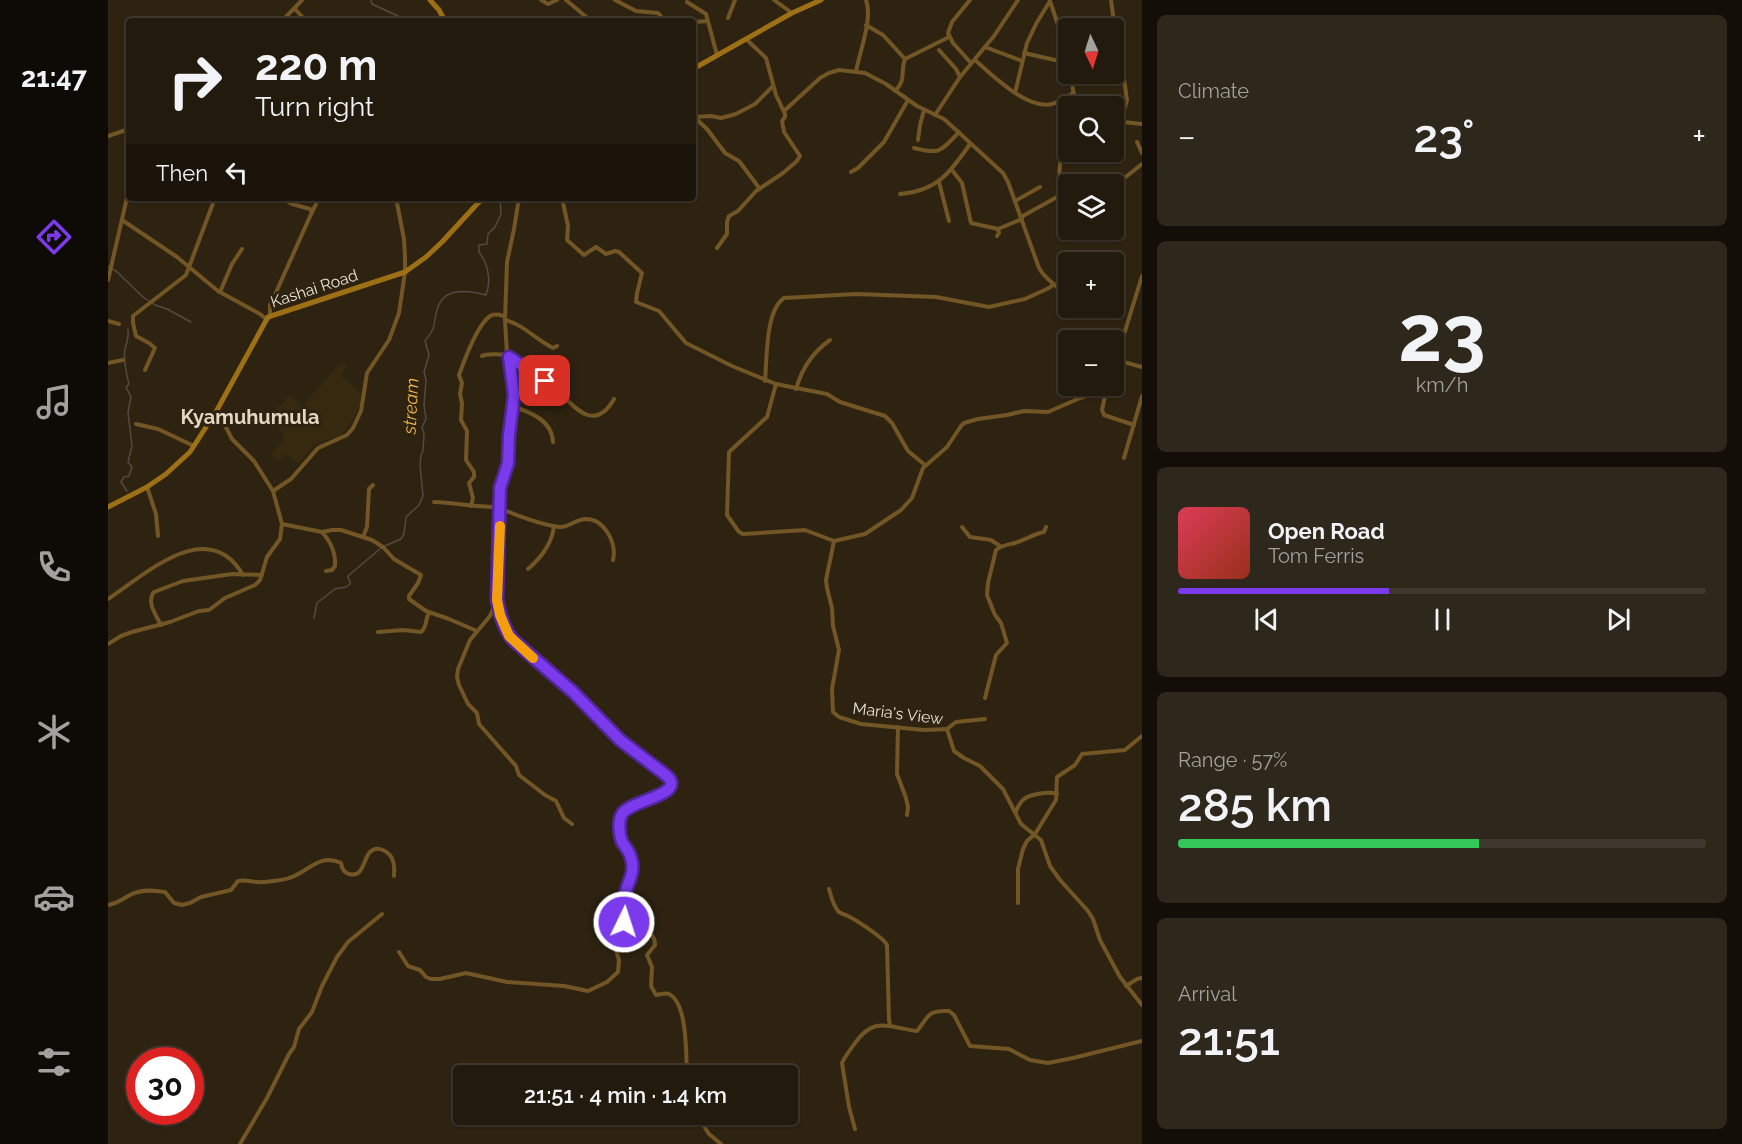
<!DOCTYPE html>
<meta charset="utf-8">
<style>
body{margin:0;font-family:Raleway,sans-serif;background:#2e271b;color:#f1f3f6;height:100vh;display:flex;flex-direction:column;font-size:22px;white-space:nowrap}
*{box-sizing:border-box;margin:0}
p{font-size:20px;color:#a2a19d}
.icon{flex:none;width:33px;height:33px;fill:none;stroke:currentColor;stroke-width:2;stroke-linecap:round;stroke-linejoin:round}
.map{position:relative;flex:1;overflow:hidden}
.details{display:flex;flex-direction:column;gap:15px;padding:15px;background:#130e07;width:600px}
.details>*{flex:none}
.banner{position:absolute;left:18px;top:18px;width:570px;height:183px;border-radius:6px;box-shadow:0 2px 4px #0004,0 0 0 2px #3f382e;background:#221a0d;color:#f1f3f6;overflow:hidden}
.needle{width:39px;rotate:176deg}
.controls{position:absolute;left:950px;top:18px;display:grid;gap:12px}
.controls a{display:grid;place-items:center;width:66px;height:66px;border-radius:6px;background:#221a0d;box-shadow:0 2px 4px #0004,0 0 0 2px #3f382e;font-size:30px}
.speed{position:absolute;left:18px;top:1047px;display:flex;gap:12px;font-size:30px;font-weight:700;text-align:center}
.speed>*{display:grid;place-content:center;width:78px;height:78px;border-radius:50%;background:#221a0d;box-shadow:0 2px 4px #0004,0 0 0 2px #3f382e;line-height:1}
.speed .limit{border:9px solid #d22;background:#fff;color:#111}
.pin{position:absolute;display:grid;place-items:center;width:51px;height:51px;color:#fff;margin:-26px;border-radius:12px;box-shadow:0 3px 9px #0006}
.me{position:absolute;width:66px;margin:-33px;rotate:4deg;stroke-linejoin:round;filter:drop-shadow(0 0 4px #0008)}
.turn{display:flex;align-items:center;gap:21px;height:126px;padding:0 30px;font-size:27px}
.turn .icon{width:78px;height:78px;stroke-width:2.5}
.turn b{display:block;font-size:42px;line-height:51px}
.then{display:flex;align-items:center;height:57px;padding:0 30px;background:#0003;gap:12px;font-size:22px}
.big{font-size:45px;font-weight:600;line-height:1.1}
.details .tile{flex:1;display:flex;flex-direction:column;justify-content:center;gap:9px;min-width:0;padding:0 21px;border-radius:9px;background:#2e271b}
.details .dial{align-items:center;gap:0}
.dial b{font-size:78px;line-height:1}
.song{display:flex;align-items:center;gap:18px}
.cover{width:72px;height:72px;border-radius:9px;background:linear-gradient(135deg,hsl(350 70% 55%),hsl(10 70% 35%))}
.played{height:6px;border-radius:3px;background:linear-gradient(90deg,#7c3aed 40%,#3f382e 40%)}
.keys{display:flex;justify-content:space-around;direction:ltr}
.heat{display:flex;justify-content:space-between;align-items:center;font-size:33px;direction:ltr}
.charge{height:9px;border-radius:4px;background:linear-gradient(90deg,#34c759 57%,#3f382e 0)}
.trip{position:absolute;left:345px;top:1065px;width:345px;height:60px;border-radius:6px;background:#221a0d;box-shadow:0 2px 4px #0004,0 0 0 2px #3f382e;font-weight:600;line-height:60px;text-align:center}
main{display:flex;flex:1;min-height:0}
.tab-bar{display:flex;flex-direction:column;width:108px;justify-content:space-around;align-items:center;background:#0e0a05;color:#a2a19d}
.tab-bar .icon{width:42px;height:42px}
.tab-bar .selected{color:#7c3aed}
.tab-bar b{font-size:27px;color:#f1f3f6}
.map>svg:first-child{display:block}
.built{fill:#372810}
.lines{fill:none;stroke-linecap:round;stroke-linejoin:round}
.stream{stroke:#554a40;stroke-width:1.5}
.street{stroke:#725625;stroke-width:4}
.secondary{stroke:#9d7016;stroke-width:5}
.route-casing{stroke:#51269a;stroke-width:15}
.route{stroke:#7c3aed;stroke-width:10}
.slow{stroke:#f59e0b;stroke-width:10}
.labels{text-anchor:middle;stroke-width:6;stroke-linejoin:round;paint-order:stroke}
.street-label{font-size:16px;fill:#e8e1d6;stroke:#2e2311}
.water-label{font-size:18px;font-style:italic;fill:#edb34b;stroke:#2e2311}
.quarter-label{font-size:20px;font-weight:bold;fill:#e4d6c0;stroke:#2e2311}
</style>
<main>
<nav class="tab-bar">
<b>21:47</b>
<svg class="icon selected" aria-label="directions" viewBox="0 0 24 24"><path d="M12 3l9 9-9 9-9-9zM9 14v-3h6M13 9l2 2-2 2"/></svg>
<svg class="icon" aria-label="music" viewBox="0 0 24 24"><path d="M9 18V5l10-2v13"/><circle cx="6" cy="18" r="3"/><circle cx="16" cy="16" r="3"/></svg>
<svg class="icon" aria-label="phone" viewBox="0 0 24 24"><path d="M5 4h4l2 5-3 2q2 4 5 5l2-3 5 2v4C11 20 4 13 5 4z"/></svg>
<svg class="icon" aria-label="climate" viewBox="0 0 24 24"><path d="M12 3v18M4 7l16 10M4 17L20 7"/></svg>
<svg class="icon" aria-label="car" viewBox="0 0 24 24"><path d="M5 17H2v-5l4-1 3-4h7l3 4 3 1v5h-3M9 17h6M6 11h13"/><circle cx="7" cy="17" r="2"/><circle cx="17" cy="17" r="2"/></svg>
<svg class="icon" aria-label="filters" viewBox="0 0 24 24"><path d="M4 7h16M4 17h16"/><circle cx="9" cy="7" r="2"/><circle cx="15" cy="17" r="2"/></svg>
</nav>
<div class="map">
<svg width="1034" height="1144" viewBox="0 0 1034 1144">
<rect width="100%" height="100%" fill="#2e2311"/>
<!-- built -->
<path class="built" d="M233 361 239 365 233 375 254 394 252 406 240 428 233 435 207 445 190 464 177 454 170 461 163 455 175 440 174 431 160 418 182 395 195 406Z"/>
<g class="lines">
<!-- stream -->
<g class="stream">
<path d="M263 0 264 4 292 17V21"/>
<path d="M0 267 8 271 35 297 47 305 59 309 83 322"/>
<path d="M19 491 13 482 16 477 21 476 24 467 20 462 24 446 20 412 23 397 18 387 21 384C19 377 15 358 17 349 19 342 21 337 20 329"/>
<path d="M277 546 293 539 296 534 298 517 311 505 315 496 312 465 313 455 315 451 316 434 314 427 318 419 316 405 318 380 316 372 321 355 317 341C320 337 323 333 325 329 327 323 327 316 329 310 335 287 359 290 378 295 383 282 381 271 376 260 372 253 370 253 371 245L379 244 380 234 387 227 393 214 392 198"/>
<path d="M206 618 209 603 227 589 238 587 242 584V581L240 578V576L273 548"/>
</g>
<!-- street -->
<g class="street">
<path d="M433 0 440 4 449 0"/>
<path d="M458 0 483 21"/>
<path d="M507 0 528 11 550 13 557 21"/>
<path d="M666 0 684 13"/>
<path d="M862 0 844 22 840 33 845 43 863 63"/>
<path d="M1003 0 1007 30V55L1015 72 1019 100 1017 107 1005 121"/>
<path d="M942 1 960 55"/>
<path d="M579 2 598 14 609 55"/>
<path d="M187 9 198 21"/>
<path d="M620 18 627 0"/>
<path d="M174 21 194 0"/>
<path d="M585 22 600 21"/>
<path d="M758 25 775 35 797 59"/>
<path d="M877 47 914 61"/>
<path d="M831 50 848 69 852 77"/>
<path d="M916 53 960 63"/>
<path d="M867 60C884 75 919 110 944 104 952 102 959 96 966 93"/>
<path d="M748 71C752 51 765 18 758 0"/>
<path d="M963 74 967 106"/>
<path d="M787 91C799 79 792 72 797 59L841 37"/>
<path d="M907 93 919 43 928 24 942 1"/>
<path d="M676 111 712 78 721 73 731 70 757 73 778 84 809 106 836 119 895 173 900 182 931 268C941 285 953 284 960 305"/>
<path d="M827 115 852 77 886 36 910 0"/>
<path d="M585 116 599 129 617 153 631 161 652 189"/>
<path d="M586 117 603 116 613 118 628 114 647 104 665 86"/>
<path d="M1005 121 1034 124"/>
<path d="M0 136 21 129"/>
<path d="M810 140 812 125 816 110"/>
<path d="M1029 142 1034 153"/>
<path d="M806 148C832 155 833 151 851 132"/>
<path d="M844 170 854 183 863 223 890 229 891 233 889 236"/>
<path d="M743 172 750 168 776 142 800 100"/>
<path d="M831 182 841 221"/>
<path d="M1005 187 1034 164"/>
<path d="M792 194C829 191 842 173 862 144"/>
<path d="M953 195C950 174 951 153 960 135"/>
<path d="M411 198 406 229 399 262 397 320 399 354 406 395 401 435 400 463 392 488 389 600C392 614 395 628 405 640 424 658 445 673 464 691 482 709 498 730 519 746 527 753 563 774 564 784 564 796 522 801 515 813 502 832 524 850 525 869 525 878 519 886 517 895 515 904 515 923 518 931 526 935 530 939 538 933 545 934 547 939 547 945L539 955 544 967 543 986 548 995C552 995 557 992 561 994 580 1003 578 1057 579 1076"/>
<path d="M454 198 460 226 459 240 476 255 488 247 498 254 507 251 511 252 534 273 529 293 528 302 551 311 578 343 624 366 668 384 719 394 732 402 777 416 784 423 800 451 817 465"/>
<path d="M515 198 520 201 526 198"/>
<path d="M154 201 156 198"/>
<path d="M907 201 932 187"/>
<path d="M204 212 211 198"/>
<path d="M913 217 960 191"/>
<path d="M14 220 69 257 110 291 152 314 158 319"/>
<path d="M890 229 914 219"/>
<path d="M609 248 619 234V222L621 216 630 211 648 191 675 173 689 161 692 156 676 132 674 121 677 117V114L668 95 658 58 638 39"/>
<path d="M0 280 21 189"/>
<path d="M112 292 124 264 134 249"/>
<path d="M961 308 962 313"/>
<path d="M162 315V305L166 297 204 212 202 209 184 204 173 198"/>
<path d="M397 320C415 324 428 340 445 348L449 346"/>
<path d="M0 321 11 324"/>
<path d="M968 338 969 340"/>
<path d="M374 356C382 352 391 356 399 354"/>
<path d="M402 357C415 368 430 376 444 386 463 401 484 437 506 399"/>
<path d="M1005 359 1034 367"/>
<path d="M0 363 15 360"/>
<path d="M37 370 47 348 41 343 28 336 25 323V316L78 275 107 198"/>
<path d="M1005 370 1034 276"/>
<path d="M657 381C659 360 657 311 676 298L748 294 828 297 881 307 917 299 941 288 946 284"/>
<path d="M668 384 659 417 621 452 619 515 631 532 635 534 697 530 726 541"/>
<path d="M1000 386 995 390 972 398 940 412 916 411 899 415 870 419 856 423 853 426 839 447 815 468 804 498 793 510 757 534 726 541 718 580 719 588 724 608 725 626 731 650 724 689 725 712 731 717 753 724 816 730 839 729 846 751 856 758 872 766 895 789 913 824 933 840 942 866 952 880 980 911 985 919 992 940 1012 977 1034 1005"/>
<path d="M999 387 994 410 996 415 1026 425"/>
<path d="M688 389C694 368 705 352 722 340"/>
<path d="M404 406C422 412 444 420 445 442"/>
<path d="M28 424 50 429 86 446"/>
<path d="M1016 458 1034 396"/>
<path d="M39 487 48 514 50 536"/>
<path d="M165 491 183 479 210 448 239 435 245 428 253 411 259 373 281 340 291 313 297 272V257L296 239 288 198"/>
<path d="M326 502C348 503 370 507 392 507"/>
<path d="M363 506 365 498 361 483 366 477V472L358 460 359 431 353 420 354 403 352 394 354 383 351 375C356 361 370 324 382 316 387 313 392 315 396 316"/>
<path d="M392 508C406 515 435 525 451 527 461 528 466 520 477 519 496 518 509 543 505 560"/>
<path d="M174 524 214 532 224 530H233L264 540 275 547 286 559 313 575 310 583 301 596V599L318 611 341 619 369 631"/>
<path d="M854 527 862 537 883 540 892 546"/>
<path d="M214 532C223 542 228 552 227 566L224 570 218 571"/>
<path d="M255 537 259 527 261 489 265 485"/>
<path d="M420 569C434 557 444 544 446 526"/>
<path d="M0 599C38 574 100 515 135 575"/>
<path d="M389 600 382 616 362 640 350 669 349 677 351 685 360 704 369 713 371 724 408 766 411 775 437 795 448 801 456 818 464 824"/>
<path d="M53 625C48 615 38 602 46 592L75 581 124 574 154 575"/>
<path d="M270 632 295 630 313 632C319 628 317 619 321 613"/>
<path d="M0 644 13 636 24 632 62 622 91 611 101 610 117 598 147 585 152 580 159 557 172 539 174 524 165 491 146 461 124 439 109 410"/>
<path d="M877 698 888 655 899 643 893 623 887 615 879 595 880 583 888 550C894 545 899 545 907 543 917 540 926 534 936 532L938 527"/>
<path d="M790 727 789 774 798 798 800 807 799 815"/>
<path d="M839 729 848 722 877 719"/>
<path d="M908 811C910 807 912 802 916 799 923 794 941 791 949 794"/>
<path d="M721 889C723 896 725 906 731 912 734 914 736 914 740 916 748 920 776 938 779 945L781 1020 782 1025"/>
<path d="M910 903V869L915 849 919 841 927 834 948 800 949 777 967 765 974 754 1017 750 1034 736"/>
<path d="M0 905C11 903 13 900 22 895 33 889 45 890 57 892L66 903 74 905 82 903 93 897 123 890 130 881C139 879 145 883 153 882 159 882 176 880 181 878 199 873 212 852 233 863 234 868 235 872 241 874 256 878 255 859 262 852 270 844 283 853 285 861 287 866 286 871 286 876"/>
<path d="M291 952 300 966 312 970 318 977 323 979H332L358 973 399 982 456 986 480 991 499 982 510 972 511 960 506 944 508 940 518 931"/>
<path d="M1018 986 1029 979 1034 978"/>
<path d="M588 1114 601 1134 613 1144"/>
<path d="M747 1129 741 1107 734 1063C737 1056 743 1049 747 1043 767 1015 781 1028 809 1031 821 1017 818 1010 841 1011L846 1015 862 1046 901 1049 922 1060 940 1063 965 1058 1034 1041"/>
<path d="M132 1144 159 1098 181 1054 186 1047 191 1029 204 1012 214 986 229 957 240 942 274 914"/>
</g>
<!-- secondary -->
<g class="secondary">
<path d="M322 0 331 10 337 21"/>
<path d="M585 69 684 13 713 0"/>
<path d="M0 507 39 487 58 474 82 452 109 410 160 317 297 272 318 257 334 242 370 203 377 198"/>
</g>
</g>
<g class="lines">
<defs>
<path id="route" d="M437 381 401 357 406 395 401 435 400 463 392 488 389 600C392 614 395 628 405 640L465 692 512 740 559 776C579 795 522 800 514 814 510 821 511 834 514 842 517 847 522 852 523 858 528 874 518 884 516 899 515 907 517 914 516 922"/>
</defs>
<!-- route casing -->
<use href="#route" class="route-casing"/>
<!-- route -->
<use href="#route" class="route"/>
<!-- slow -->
<path class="slow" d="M392 526 389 600 392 615 401 636 425 658"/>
</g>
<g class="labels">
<!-- street labels -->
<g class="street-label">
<text transform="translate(206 288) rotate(-18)" y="6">Kashai Road</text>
<text transform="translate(790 713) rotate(7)" y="6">Maria's View</text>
</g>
<!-- water labels -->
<g class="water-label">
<text transform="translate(303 406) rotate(-87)" y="6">stream</text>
</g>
<!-- quarter labels -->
<g class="quarter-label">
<text x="142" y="424">Kyamuhumula</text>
</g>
</g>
</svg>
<div class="controls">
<a><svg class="needle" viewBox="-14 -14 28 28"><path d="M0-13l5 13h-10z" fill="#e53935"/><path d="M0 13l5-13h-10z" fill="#a2a19d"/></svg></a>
<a><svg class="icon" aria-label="search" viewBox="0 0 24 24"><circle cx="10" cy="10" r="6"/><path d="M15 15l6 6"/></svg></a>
<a><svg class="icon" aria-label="layers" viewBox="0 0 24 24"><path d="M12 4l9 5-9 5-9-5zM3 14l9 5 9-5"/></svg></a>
<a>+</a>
<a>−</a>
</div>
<div class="speed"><div class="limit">30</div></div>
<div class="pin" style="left:437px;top:381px;background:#d93025"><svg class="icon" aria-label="arrive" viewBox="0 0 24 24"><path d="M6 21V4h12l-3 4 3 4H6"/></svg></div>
<svg class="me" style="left:516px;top:922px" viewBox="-20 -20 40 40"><circle r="17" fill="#7c3aed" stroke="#fff" stroke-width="3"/><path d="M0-11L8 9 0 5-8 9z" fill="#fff"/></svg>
<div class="trip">21:51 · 4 min · 1.4 km</div>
<div class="banner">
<div class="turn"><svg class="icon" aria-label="right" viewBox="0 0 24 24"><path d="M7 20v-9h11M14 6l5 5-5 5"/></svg><div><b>220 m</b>Turn right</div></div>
<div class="then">Then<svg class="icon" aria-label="left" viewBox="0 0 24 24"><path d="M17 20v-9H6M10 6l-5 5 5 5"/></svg></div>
</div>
</div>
<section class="details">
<div class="tile"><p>Climate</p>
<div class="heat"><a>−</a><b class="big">23°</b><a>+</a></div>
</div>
<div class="tile dial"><b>23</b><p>km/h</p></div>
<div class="tile">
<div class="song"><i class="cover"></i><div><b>Open Road</b><p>Tom Ferris</p></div></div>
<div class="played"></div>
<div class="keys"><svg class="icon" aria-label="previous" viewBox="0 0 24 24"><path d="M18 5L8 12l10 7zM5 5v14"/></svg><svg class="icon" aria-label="pause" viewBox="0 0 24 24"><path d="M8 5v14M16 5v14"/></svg><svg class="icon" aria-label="next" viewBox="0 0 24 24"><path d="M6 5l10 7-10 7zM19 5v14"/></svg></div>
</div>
<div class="tile"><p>Range · 57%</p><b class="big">285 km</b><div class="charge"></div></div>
<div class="tile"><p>Arrival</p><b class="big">21:51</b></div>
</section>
</main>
